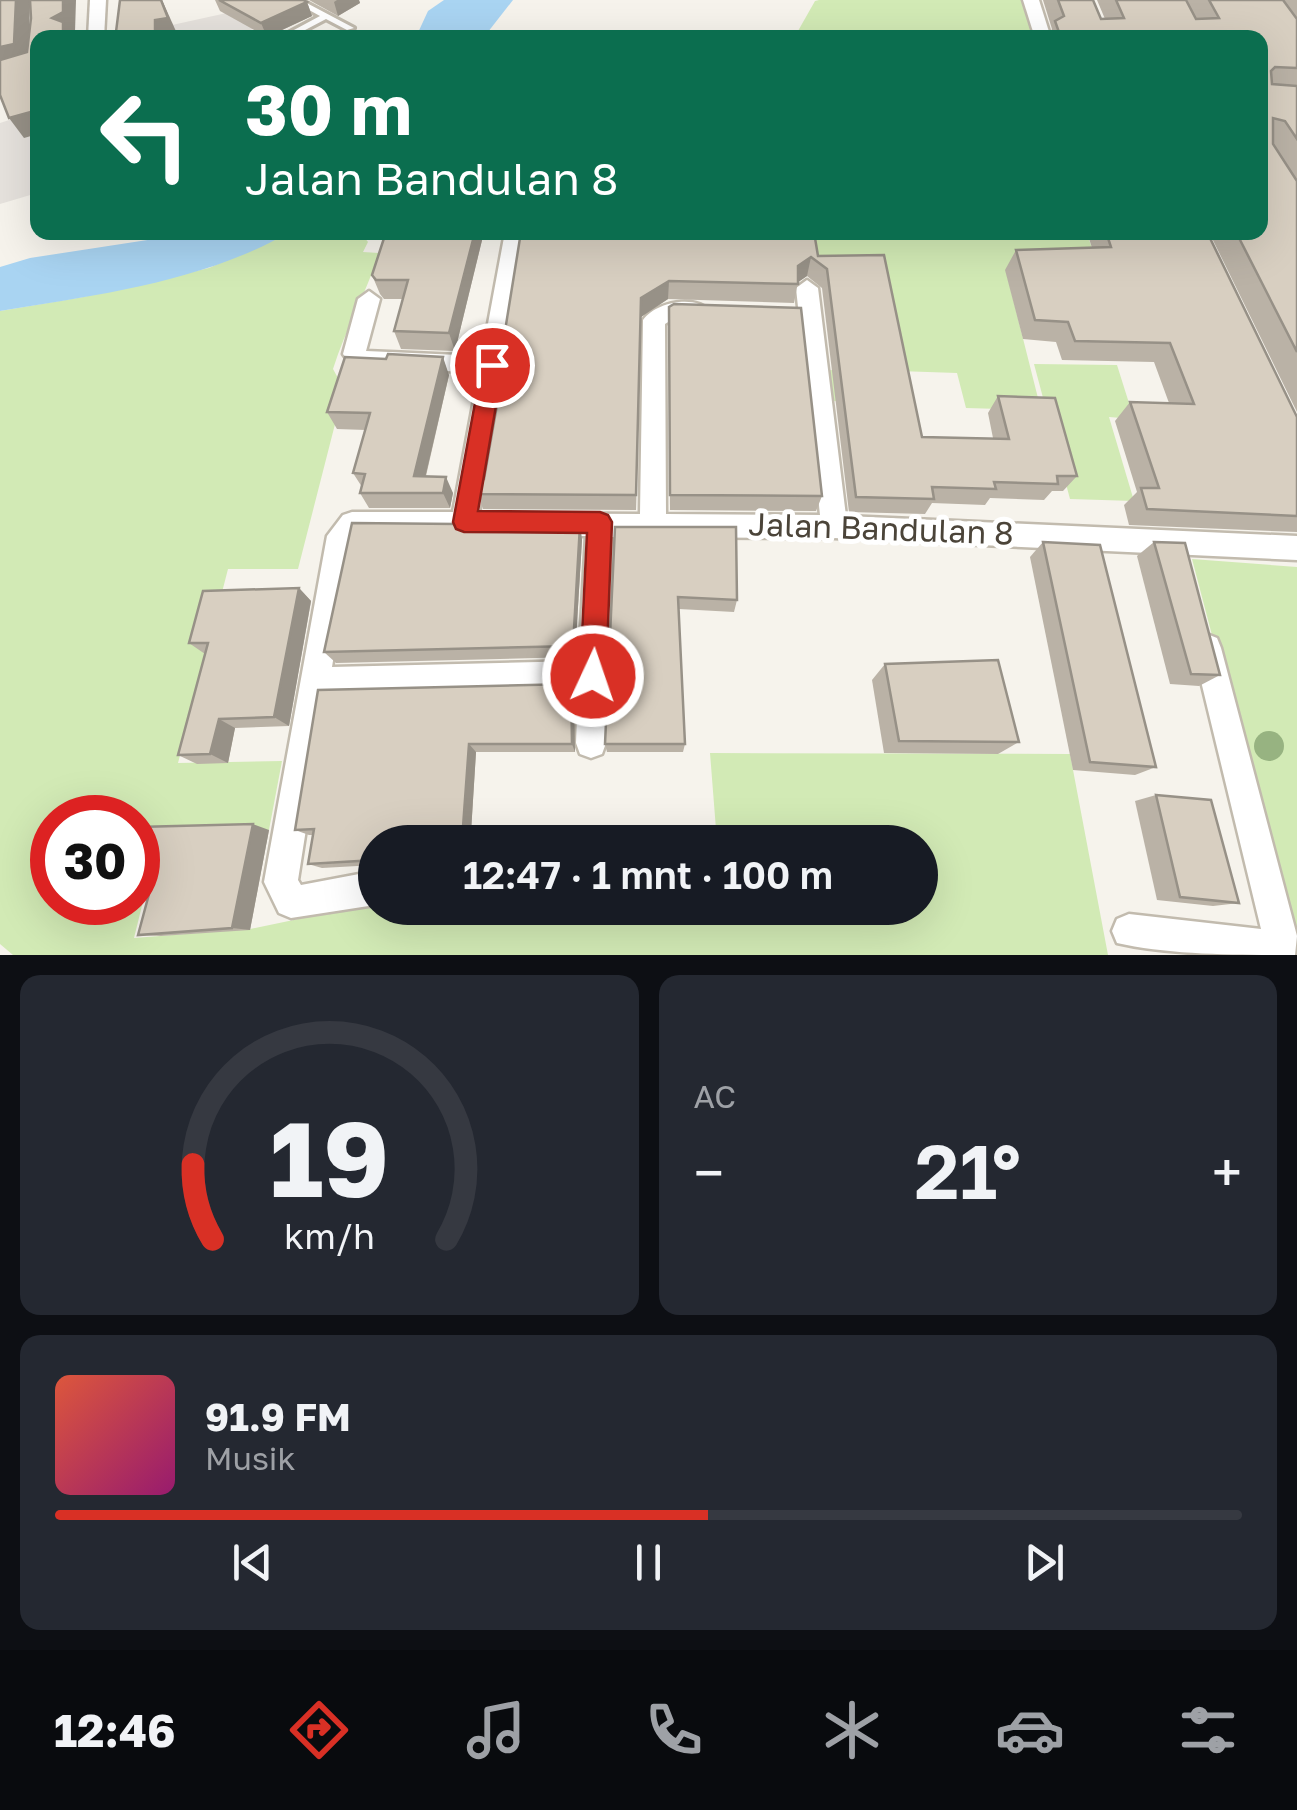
<!DOCTYPE html>
<html lang="id">
<meta charset="utf-8">
<style>
body{margin:0;font-family:"Golos Text",sans-serif;background:#242831;color:#f1f3f6;height:100vh;display:flex;flex-direction:column;font-size:38px;white-space:nowrap}
*{box-sizing:border-box;margin:0}
p{font-size:32px;color:#9ea1a6}
.icon{flex:none;width:55px;height:55px;fill:none;stroke:currentColor;stroke-width:2;stroke-linecap:round;stroke-linejoin:round}
.map{position:relative;height:955px;overflow:hidden}
.details{display:flex;flex-direction:column;gap:20px;padding:20px;background:#0d0f14;flex:1}
.details>*{flex:none}
.guide{position:absolute;left:30px;top:30px;width:1238px;height:210px;border-radius:20px;box-shadow:0 10px 40px #0002;background:#0b6e4f;color:#fff;overflow:hidden}
.speed{position:absolute;left:30px;top:795px;display:flex;gap:20px;font-size:50px;font-weight:700;text-align:center}
.speed>*{display:grid;place-content:center;width:130px;height:130px;border-radius:50%;background:#171b24;box-shadow:0 10px 40px #0002;line-height:1}
.speed .limit{border:15px solid #d22;background:#fff;color:#111}
.pin{position:absolute;display:grid;place-items:center;width:85px;height:85px;color:#fff;margin:-42px;border:5px solid #fff;border-radius:50%;box-shadow:0 2px 10px #0007}
.me{position:absolute;width:110px;margin:-55px;rotate:3deg;stroke-linejoin:round;filter:drop-shadow(0 0 8px #0008)}
.turn{display:flex;align-items:center;gap:35px;height:210px;padding:0 50px;font-size:45px}
.turn .icon{width:130px;height:130px;stroke-width:2.5}
.turn b{display:block;font-size:70px;line-height:85px}
.big{font-size:75px;font-weight:600;line-height:1.1}
.details .card{flex:1;display:flex;flex-direction:column;justify-content:center;gap:15px;min-width:0;padding:0 35px;border-radius:20px;background:#242831}
.details .dial{align-items:center;gap:0}
.dial svg{height:260px;overflow:visible;fill:none;stroke:#363941;stroke-width:7;stroke-linecap:round;text-anchor:middle}
.dial text{fill:#f1f3f6;stroke:none}
.song{display:flex;align-items:center;gap:30px}
.cover{width:120px;height:120px;border-radius:15px;background:linear-gradient(135deg,hsl(10 70% 55%),hsl(320 70% 35%))}
.played{height:10px;border-radius:5px;background:linear-gradient(90deg,#d93025 55%,#363941 55%)}
.keys{display:flex;justify-content:space-around;direction:ltr}
.heat{display:flex;justify-content:space-between;align-items:center;font-size:55px;direction:ltr}
.details .tiles{flex:1;display:grid;gap:20px;grid-template-columns:1fr 1fr}
.card:last-child{grid-column:span 2}
.trip{position:absolute;left:358px;top:825px;width:580px;height:100px;border-radius:50px;background:#171b24;box-shadow:0 10px 40px #0002;font-weight:600;line-height:100px;text-align:center}
.tabs{display:flex;height:160px;justify-content:space-around;align-items:center;background:#090b0e;color:#9ea1a6}
.tabs .icon{width:70px;height:70px}
.tabs .active{color:#d93025}
.tabs b{font-size:45px;color:#f1f3f6}
.map>svg:first-child{display:block}
.industrial{fill:#e6e2dd}
.green{fill:#d2eab5;fill-rule:evenodd}
.water{fill:#a9d4f2}
.lines{fill:none;stroke-linecap:round;stroke-linejoin:round}
.service-casing{stroke:#c2bbae;stroke-width:6}
.minor-casing{stroke:#c2bbae;stroke-width:5}
.service{fill:#fff;fill-rule:evenodd}
.minor{fill:#fff;fill-rule:evenodd}
.tree{fill:#97b381}
.wall{fill:#bab2a6}
.shaded-wall{fill:#979187}
.building{fill:#d8cfc1;stroke:#979187;stroke-width:2.5}
.route{fill:#d93025;stroke:#8d1f18;stroke-width:2.5}
.labels{text-anchor:middle;stroke-width:10;stroke-linejoin:round;paint-order:stroke}
.street-label{font-size:32px;fill:#4b4439;stroke:#fff}
</style>
<div class="map">
<svg width="1297" height="955" viewBox="0 0 1297 955">
<rect width="100%" height="100%" fill="#f6f3ec"/>
<!-- industrial -->
<g class="industrial">
<path d="M254 7 269 21 236 37 113 38Z"/>
<path d="M37 111V193L0 204V123Z"/>
</g>
<!-- green -->
<g class="green">
<path d="M819 0H1027L1039 38H794L815 1Z"/>
<path d="M360 232 368 242 363 252 379 253C366 294 346 328 333 369L344 389 298 569H228L178 763 282 761 269 830 160 833 134 938 250 929 375 903V908H920V842H717L710 753 1070 754 1108 955H13L0 944V311L83 297 209 268 288 233ZM52 818H138V902H52Z"/>
<path d="M806 233H1087L1098 268 1006 271 1041 410 966 408 957 373 898 371 903 402 829 401 826 370 896 371 814 275Z"/>
<path d="M1034 364 1117 365 1134 419 1109 417 1134 501 1070 499Z"/>
<path d="M1192 559 1297 567V955H1296Z"/>
</g>
<!-- water -->
<g class="water">
<path d="M444 0H513L484 37H416L428 11Z"/>
<path d="M193 233H288C202 282 97 295 0 311V267L30 258Z"/>
</g>
<g class="lines">
<defs>
<g id="service">
<path d="M291 0H301L354 28 347 30 326 19 290 38H279L320 16Z"/>
<path d="M96 31 100 33 99 35 86 38H69Z"/>
</g>
<g id="minor">
<path d="M90 0H106L104 38H88Z"/>
<path d="M1023 0H1039L1051 38H1035Z"/>
<path d="M505 232H525L479 513 640 514 643 320C656 302 696 294 711 312 700 327 679 314 665 324L666 514 820 515 796 288 807 280 818 288 846 516 1297 536V560L834 538 612 537 606 743 602 754 591 758 580 754 576 743 578 690 327 696 298 880 301 885 375 871V905L291 918 279 913 264 882 327 536 343 515 352 512H453L479 373 351 365 343 354 358 299 369 291 380 299 366 351 482 356ZM358 534 586 536 579 661 332 667 352 541Z"/>
<path d="M1207 634 1217 638 1221 648 1297 936 1295 955C1239 955 1169 955 1117 943L1112 931 1117 919 1129 914 1261 929 1193 648 1197 638Z"/>
</g>
</defs>
<!-- service casing -->
<use href="#service" class="service-casing"/>
<!-- minor casing -->
<use href="#minor" class="minor-casing"/>
<!-- service -->
<use href="#service" class="service"/>
<!-- minor -->
<use href="#minor" class="minor"/>
</g>
<!-- trees -->
<circle class="tree" cx="1269" cy="746" r="15"/>
<!-- wall -->
<g class="wall">
<path d="M215 0H303L307 2 312 16 267 37 220 11Z"/>
<path d="M309 0H359L360 3 338 16Z"/>
<path d="M1043 0H1093L1101 19H1105L1097 0H1297V412L1209 232H1260V38H1048L1052 29Z"/>
<path d="M386 232H484L455 351 401 349 394 331 403 299H384L380 294 372 275Z"/>
<path d="M521 232 818 256 884 255 922 437 993 438 988 413 998 396 1077 476 1063 491H1052L1044 500 990 498 985 505 932 503 925 514 849 512 822 288 807 276 798 282 794 303 668 299 641 317 636 510 483 509 478 494 484 479 495 413 493 405Z"/>
<path d="M1087 232H1207L1297 417V532L1129 525 1124 505 1137 492 1115 421 1130 402 1169 403 1154 362 1062 360 1056 342 1023 339 1005 270 1016 250 1092 248Z"/>
<path d="M669 326 822 496 816 511 670 510Z"/>
<path d="M386 359 449 375 426 476 453 493 450 508H369L360 493 362 487 353 473 366 430 337 429 327 412Z"/>
<path d="M580 525 582 540 575 657 336 663 324 652Z"/>
<path d="M615 527 737 600 734 612 679 609 685 744 683 752H607L605 744Z"/>
<path d="M1043 542 1156 767 1135 775 1073 770 1030 557Z"/>
<path d="M1154 542 1220 675 1199 686 1170 684 1137 556Z"/>
<path d="M299 588 311 601 289 726 235 728 228 763 197 764 178 755 205 654 189 643Z"/>
<path d="M885 664 1019 742 998 754 884 753 872 680Z"/>
<path d="M318 690 574 694 575 752H476L471 832 421 834 420 842H375V865L322 868 308 864 313 835H309L295 830Z"/>
<path d="M1156 795 1239 903 1213 906 1157 900 1135 801Z"/>
<path d="M269 830 250 930 161 936 138 935 152 883 138 882V831Z"/>
</g>
<!-- shaded-wall -->
<g class="shaded-wall">
<path d="M16 0H39L30 6 28 64 0 71V47Z"/>
<path d="M63 0H76L75 32 71 35 73 38H63L52 18Z"/>
<path d="M161 0H162L179 38H155V20Z"/>
<path d="M337 0H359L360 3 338 16 334 2Z"/>
<path d="M307 2 312 16 267 37 261 23Z"/>
<path d="M38 110V134L24 138 9 118Z"/>
<path d="M475 232H484L455 351 449 333Z"/>
<path d="M811 257 807 276 794 285 798 266Z"/>
<path d="M669 281 668 299 641 317 636 510 641 298Z"/>
<path d="M443 357 449 375 422 491 414 476Z"/>
<path d="M446 477 453 493 450 508 443 493Z"/>
<path d="M580 525 582 540 575 657 573 646Z"/>
<path d="M299 588 311 601 289 726 274 717Z"/>
<path d="M571 684 574 694 575 752 572 744Z"/>
<path d="M219 719 235 728 228 763 210 754Z"/>
<path d="M469 744 476 752 471 832 463 827Z"/>
<path d="M253 824 269 830 250 930 232 928Z"/>
<path d="M412 828 421 834 420 842H410Z"/>
</g>
<!-- building -->
<g class="building">
<path d="M0 0H16L14 44 0 47Z"/>
<path d="M30 0H63V12L52 18 63 22V38H38V110L9 118 0 95V60L27 52 31 18Z"/>
<path d="M120 0H161L168 18 155 20V38H79L116 32Z"/>
<path d="M219 0H303L307 2 261 23Z"/>
<path d="M1058 0H1093L1101 19 1124 18 1116 0H1186L1196 19 1219 18 1209 0H1283L1297 19V68L1275 67 1271 71 1272 84 1297 86V139L1285 121 1273 118V144L1297 181V352L1236 232H1260V38H1061L1055 21 1064 16Z"/>
<path d="M386 232H475L449 333 394 331 408 280H376L372 275Z"/>
<path d="M521 232H814L818 256 884 255 922 437 1009 439 998 396 1055 398 1077 476H1057L1058 484 994 482 996 489 932 487 934 499 856 497 827 269 811 257 798 266V284L669 281 641 298 636 495 478 494 480 479H484L497 405H493Z"/>
<path d="M1106 232H1207L1297 417V516L1147 509 1141 488H1159L1130 402 1194 404 1170 343 1075 341 1068 322 1035 320 1016 250 1111 247Z"/>
<path d="M674 304 801 308 822 496 670 495 669 307Z"/>
<path d="M388 354 443 357 414 476 446 477 443 493H360L365 474 353 473 370 413 327 412 345 357 386 359Z"/>
<path d="M352 523 580 525 573 646 324 652Z"/>
<path d="M615 527H736L737 600 678 597 685 744H605Z"/>
<path d="M1043 542 1100 545 1156 767 1090 762Z"/>
<path d="M1154 542 1185 543 1220 675 1191 674Z"/>
<path d="M299 588 274 717 219 719 210 754 178 755 208 643H189L203 591Z"/>
<path d="M998 660 1019 742 899 741 885 664Z"/>
<path d="M571 684 572 744H469L463 827 412 828 410 842H375V860L308 864 314 829 295 830 318 690Z"/>
<path d="M1156 795 1211 800 1239 903 1180 897Z"/>
<path d="M253 824 232 928 138 935 153 879 138 880V827Z"/>
</g>
<!-- route -->
<path class="route" d="M492 357 503 365 478 511 600 512 608 515 612 522 606 676 602 685 593 688 583 685 580 676 587 533 464 532 456 529 453 522 482 365Z"/>
<g class="labels">
<!-- street labels -->
<g class="street-label">
<text transform="translate(881 529) rotate(2)" y="11">Jalan Bandulan 8</text>
</g>
</g>
</svg>
<div class="speed"><div class="limit">30</div></div>
<div class="pin" style="left:492px;top:365px;background:#d93025"><svg class="icon" aria-label="arrive" viewBox="0 0 24 24"><path d="M6 21V4h12l-3 4 3 4H6"/></svg></div>
<svg class="me" style="left:593px;top:676px" viewBox="-20 -20 40 40"><circle r="17" fill="#d93025" stroke="#fff" stroke-width="3"/><path d="M0-11L8 9 0 5-8 9z" fill="#fff"/></svg>
<div class="trip">12:47 · 1 mnt · 100 m</div>
<div class="guide">
<div class="turn"><svg class="icon" aria-label="left" viewBox="0 0 24 24"><path d="M17 20v-9H6M10 6l-5 5 5 5"/></svg><div><b>30 m</b>Jalan Bandulan 8</div></div>
</div>
</div>
<section class="details">
<div class="tiles">
<div class="card dial"><svg viewBox="0 0 100 80">
<path d="M14 69A42 42 0 1 1 86 69"/>
<path d="M14 69A42 42 0 0 1 8 46" stroke="#d93025"/>
<text x="50" y="56" font-size="32" font-weight="700">19</text>
<text x="50" y="72" font-size="11">km/h</text>
</svg></div>
<div class="card"><p>AC</p>
<div class="heat"><a>−</a><b class="big">21°</b><a>+</a></div>
</div>
<div class="card">
<div class="song"><i class="cover"></i><div><b>91.9 FM</b><p>Musik</p></div></div>
<div class="played"></div>
<div class="keys"><svg class="icon" aria-label="previous" viewBox="0 0 24 24"><path d="M18 5L8 12l10 7zM5 5v14"/></svg><svg class="icon" aria-label="pause" viewBox="0 0 24 24"><path d="M8 5v14M16 5v14"/></svg><svg class="icon" aria-label="next" viewBox="0 0 24 24"><path d="M6 5l10 7-10 7zM19 5v14"/></svg></div>
</div>
</div>
</section>
<nav class="tabs">
<b>12:46</b>
<svg class="icon active" aria-label="directions" viewBox="0 0 24 24"><path d="M12 3l9 9-9 9-9-9zM9 14v-3h6M13 9l2 2-2 2"/></svg>
<svg class="icon" aria-label="music" viewBox="0 0 24 24"><path d="M9 18V5l10-2v13"/><circle cx="6" cy="18" r="3"/><circle cx="16" cy="16" r="3"/></svg>
<svg class="icon" aria-label="phone" viewBox="0 0 24 24"><path d="M5 4h4l2 5-3 2q2 4 5 5l2-3 5 2v4C11 20 4 13 5 4z"/></svg>
<svg class="icon" aria-label="climate" viewBox="0 0 24 24"><path d="M12 3v18M4 7l16 10M4 17L20 7"/></svg>
<svg class="icon" aria-label="car" viewBox="0 0 24 24"><path d="M5 17H2v-5l4-1 3-4h7l3 4 3 1v5h-3M9 17h6M6 11h13"/><circle cx="7" cy="17" r="2"/><circle cx="17" cy="17" r="2"/></svg>
<svg class="icon" aria-label="filters" viewBox="0 0 24 24"><path d="M4 7h16M4 17h16"/><circle cx="9" cy="7" r="2"/><circle cx="15" cy="17" r="2"/></svg>
</nav>
